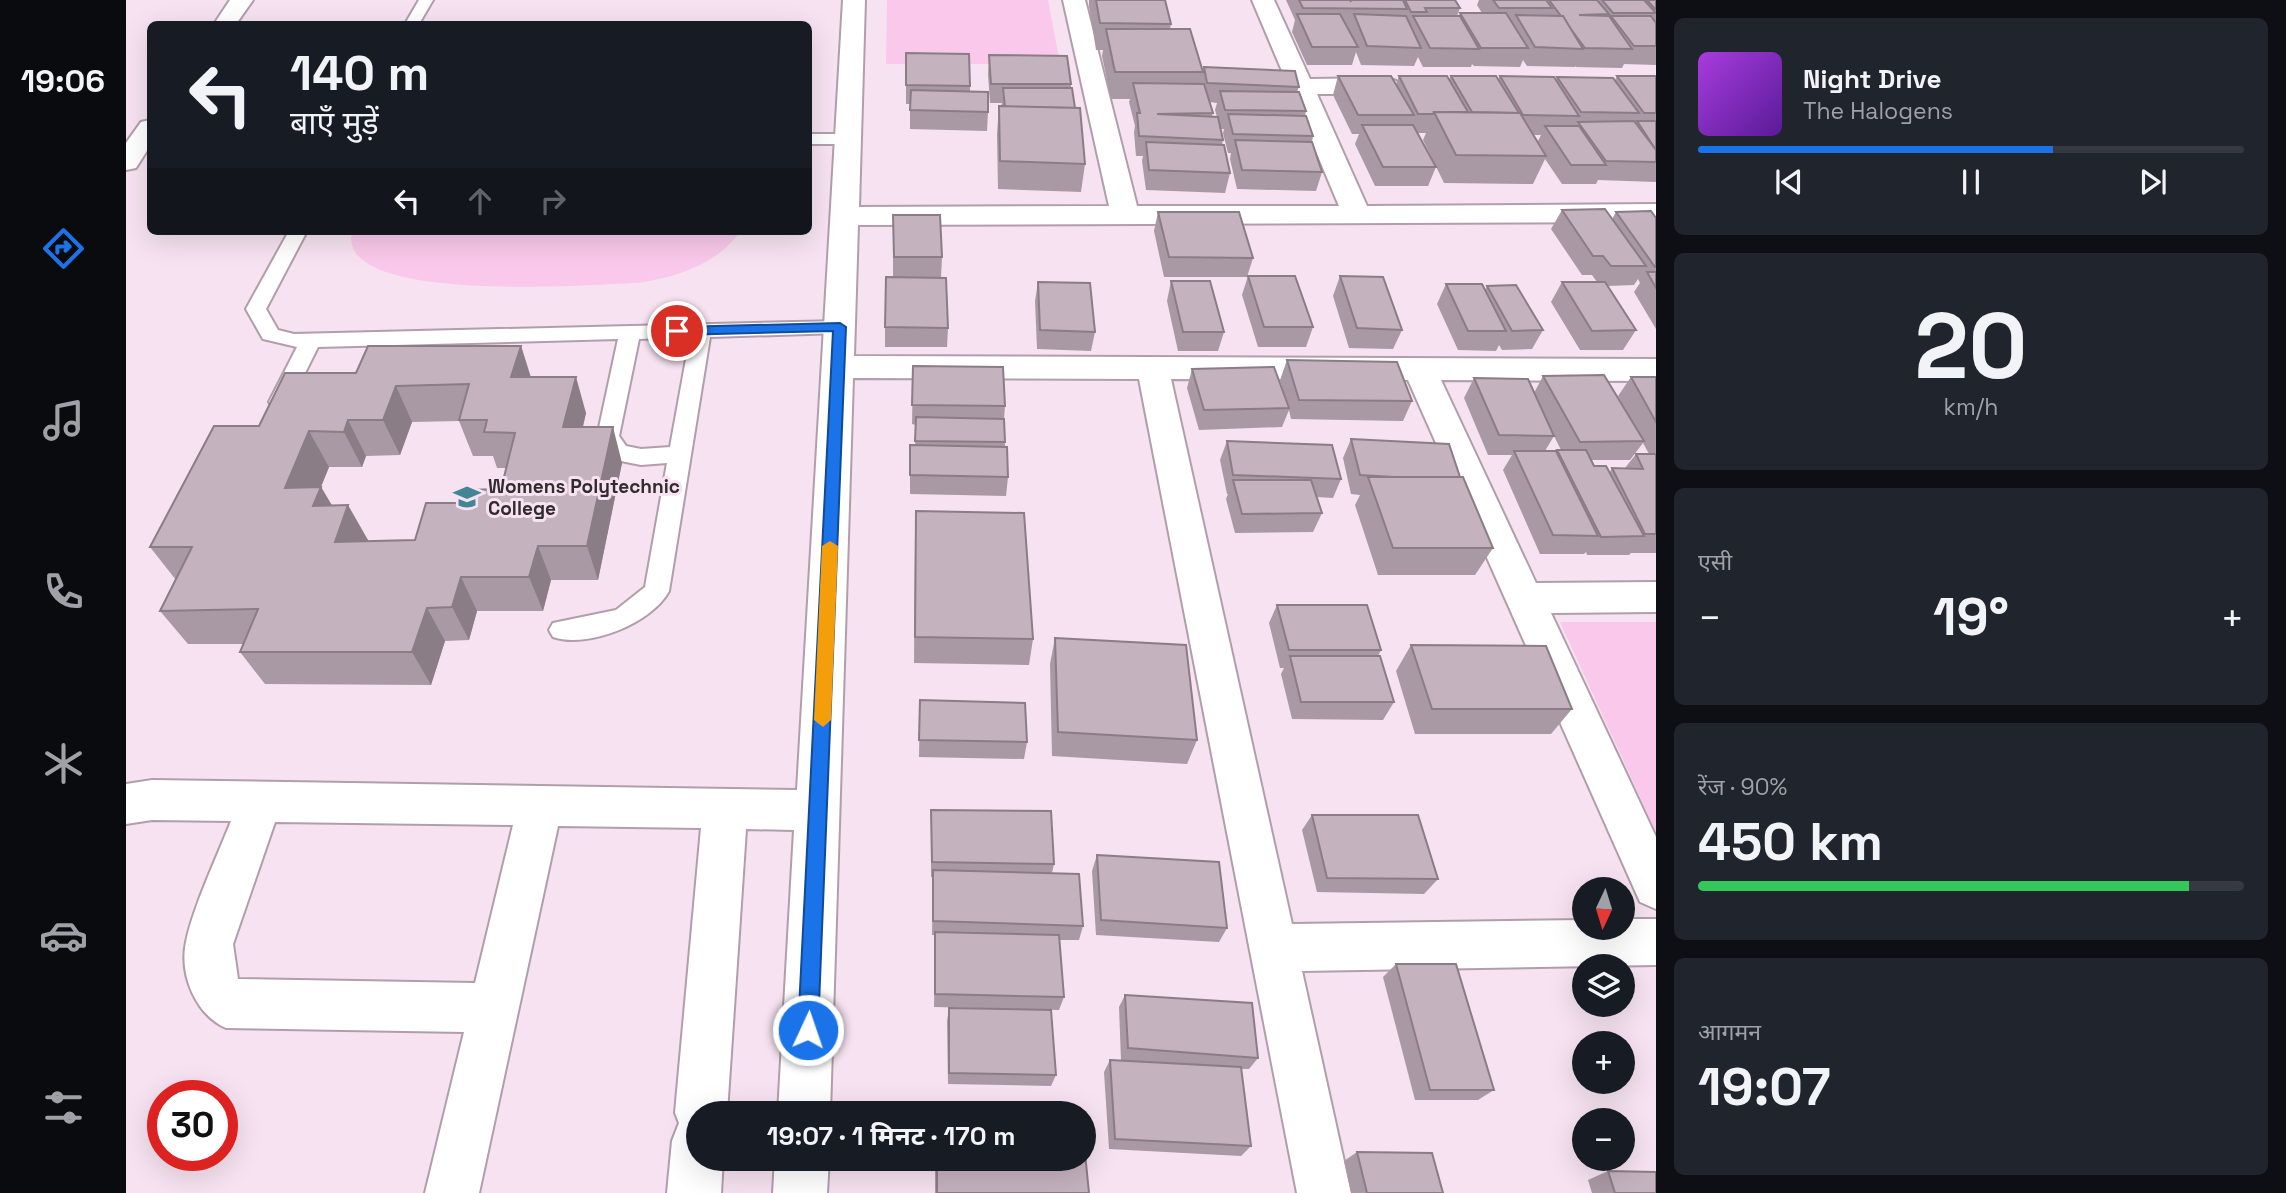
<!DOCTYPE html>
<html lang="hi">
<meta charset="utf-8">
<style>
body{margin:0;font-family:"Space Grotesk","Noto Sans Devanagari",sans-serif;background:#20242c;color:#f1f3f6;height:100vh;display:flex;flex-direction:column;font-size:26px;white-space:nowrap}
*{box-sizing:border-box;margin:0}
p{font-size:23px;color:#9ea1a6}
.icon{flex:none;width:38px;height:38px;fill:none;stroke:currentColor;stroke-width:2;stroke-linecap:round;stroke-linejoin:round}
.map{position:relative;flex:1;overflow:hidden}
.side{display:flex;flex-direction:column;gap:18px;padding:18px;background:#0d0f14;width:630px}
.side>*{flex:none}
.top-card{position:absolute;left:21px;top:21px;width:665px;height:214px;border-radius:10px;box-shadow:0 7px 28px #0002;background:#171b24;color:#f1f3f6;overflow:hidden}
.needle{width:46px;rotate:184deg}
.tools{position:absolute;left:1446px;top:877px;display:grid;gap:14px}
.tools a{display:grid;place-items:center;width:63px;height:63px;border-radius:50%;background:#171b24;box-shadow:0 7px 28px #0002;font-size:35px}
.speed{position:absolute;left:21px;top:1080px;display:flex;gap:14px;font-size:35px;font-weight:700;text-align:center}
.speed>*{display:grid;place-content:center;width:91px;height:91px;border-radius:50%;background:#171b24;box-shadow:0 7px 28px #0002;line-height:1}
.speed .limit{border:10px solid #d22;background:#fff;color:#111}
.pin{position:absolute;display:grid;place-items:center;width:60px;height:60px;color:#fff;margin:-30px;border:4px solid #fff;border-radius:50%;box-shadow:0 2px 7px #0007}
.me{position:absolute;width:77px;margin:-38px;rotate:3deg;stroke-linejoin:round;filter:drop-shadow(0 0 5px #0008)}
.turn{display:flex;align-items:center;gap:24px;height:147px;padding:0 28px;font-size:32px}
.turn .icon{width:91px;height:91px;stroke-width:2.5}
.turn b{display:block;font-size:49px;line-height:60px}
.lanes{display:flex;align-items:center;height:66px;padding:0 28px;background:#0003;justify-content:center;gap:35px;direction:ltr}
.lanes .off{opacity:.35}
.big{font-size:52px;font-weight:700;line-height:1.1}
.side .widget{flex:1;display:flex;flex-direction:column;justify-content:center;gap:10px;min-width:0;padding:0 24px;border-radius:10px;background:#20242c}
.side .dial{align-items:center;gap:0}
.dial b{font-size:91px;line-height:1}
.song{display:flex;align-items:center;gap:21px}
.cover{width:84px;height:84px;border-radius:10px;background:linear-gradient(135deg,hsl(280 70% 55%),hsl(270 70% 35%))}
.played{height:7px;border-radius:4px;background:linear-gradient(90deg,#1a73e8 65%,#363941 65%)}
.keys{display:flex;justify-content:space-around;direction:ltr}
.heat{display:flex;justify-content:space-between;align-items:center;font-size:38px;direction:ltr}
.charge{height:10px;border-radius:5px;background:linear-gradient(90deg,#34c759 90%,#363941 0)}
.trip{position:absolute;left:560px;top:1101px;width:410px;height:70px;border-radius:35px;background:#171b24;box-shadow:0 7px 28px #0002;font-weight:700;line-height:70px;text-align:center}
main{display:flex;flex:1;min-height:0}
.tab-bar{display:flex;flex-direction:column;width:126px;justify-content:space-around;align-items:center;background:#090b0e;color:#9ea1a6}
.tab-bar .icon{width:49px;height:49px}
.tab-bar .current{color:#1a73e8}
.tab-bar b{font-size:32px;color:#f1f3f6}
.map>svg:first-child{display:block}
.green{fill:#f9c8ea}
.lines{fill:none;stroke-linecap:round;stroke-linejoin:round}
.lane-casing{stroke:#b19eab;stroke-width:4}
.street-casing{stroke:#b19eab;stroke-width:4}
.lane{fill:#fff;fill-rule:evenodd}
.street{fill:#fff;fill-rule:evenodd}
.wall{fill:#a999a4;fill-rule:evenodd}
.shaded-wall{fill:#8a7d86}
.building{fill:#c5b2bf;stroke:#8a7d86;stroke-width:2;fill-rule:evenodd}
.route{fill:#1a73e8;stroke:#114b97;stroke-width:2}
.slow{fill:#f59e0b}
.labels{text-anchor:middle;stroke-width:6;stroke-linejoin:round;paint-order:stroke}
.poi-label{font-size:19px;font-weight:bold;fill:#312a2f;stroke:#f6e2f0;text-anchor:start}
</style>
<main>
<nav class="tab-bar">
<b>19:06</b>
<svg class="icon current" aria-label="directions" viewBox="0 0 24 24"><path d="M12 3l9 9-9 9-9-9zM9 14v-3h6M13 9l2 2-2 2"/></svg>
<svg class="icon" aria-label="music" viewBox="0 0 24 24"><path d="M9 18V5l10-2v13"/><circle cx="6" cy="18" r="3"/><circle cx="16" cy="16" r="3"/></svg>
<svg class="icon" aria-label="phone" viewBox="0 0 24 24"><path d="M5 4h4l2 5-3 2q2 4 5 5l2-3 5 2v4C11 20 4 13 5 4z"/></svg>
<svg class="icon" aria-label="climate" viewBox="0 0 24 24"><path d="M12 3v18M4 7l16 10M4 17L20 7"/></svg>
<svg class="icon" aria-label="car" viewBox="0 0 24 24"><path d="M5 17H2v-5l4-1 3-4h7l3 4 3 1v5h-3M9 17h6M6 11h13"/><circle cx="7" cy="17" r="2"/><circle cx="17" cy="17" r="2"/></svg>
<svg class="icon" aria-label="filters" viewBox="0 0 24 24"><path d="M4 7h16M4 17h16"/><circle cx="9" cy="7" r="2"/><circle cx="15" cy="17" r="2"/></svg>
</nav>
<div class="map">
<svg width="1530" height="1193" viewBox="0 0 1530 1193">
<rect width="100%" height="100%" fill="#f6e2f0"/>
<!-- green -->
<g class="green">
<path d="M761 0H922L934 64H760Z"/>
<path d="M226 231H615C590 265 551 277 511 283 469 284 208 306 226 231Z"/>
<path d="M1434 622H1530V832Z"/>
</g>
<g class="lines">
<defs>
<g id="lane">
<path d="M293 0H307L293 24H279Z"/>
<path d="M682 134H722L730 139 722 144H682Z"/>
<path d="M163 231H181L140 309 152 330 168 334 714 321 724 327 714 333 584 337 543 591C526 623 462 649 427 637L423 630 427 623 490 610 519 587 541 463 515 465 485 459 471 437 492 339 192 347 162 407H146L143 402 171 347 137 339 120 309ZM564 337 544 447 515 449 500 446 493 436 513 339Z"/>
</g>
<g id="street">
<path d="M104 0H127L110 24H88Z"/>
<path d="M717 0H739L733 207 983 206 937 0H959L1011 206H1213L1126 0H1148L1184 79 1261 78 1270 81 1274 86 1270 91 1261 94H1191L1241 206 1530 204V222L732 225 728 356 1530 359V381L1315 380 1410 583 1530 582V612L1425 613 1530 837V909L1514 902 1282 380 1045 379 1166 924 1458 920V928H1496V919H1530V965L1176 971 1225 1193H1171L1013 379 727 378 704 1113H652L668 830 620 829 601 1113H572V1158H597L595 1193H541L546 1141 553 1123 549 1113 575 828 432 826 353 1193H299L338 1032 100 1028C70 1015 53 975 60 942 67 907 91 857 105 821L26 820 0 824V784L26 780 671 790ZM149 822 387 825 349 983 112 979 107 944Z"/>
<path d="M24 120V146L10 168 0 170V143L15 122Z"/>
<path d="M649 1158H703L701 1193H647Z"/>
</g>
</defs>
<!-- lane casing -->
<use href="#lane" class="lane-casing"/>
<!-- street casing -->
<use href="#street" class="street-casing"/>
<!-- lane -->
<use href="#lane" class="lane"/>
<!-- street -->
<use href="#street" class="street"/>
</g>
<!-- wall -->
<g class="wall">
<path d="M963 0H1039L1045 24 1044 29 1077 71 1078 67 1173 87 1171 92 1180 111 1179 116 1187 136 1186 142 1196 172 1190 191 1111 189 1104 159 1105 153H1102L1097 133 1098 129H1095L1097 140 1096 145 1104 173 1099 193 1020 190 1016 161 1017 156H1010L1008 132 1009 126 1003 102 1004 99H985L976 56 977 50H970L963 6ZM1084 102 1091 103 1089 110 1091 117 1086 116 1087 113Z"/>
<path d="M1160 0H1329L1334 8 1331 16H1333L1334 13H1356L1351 5 1353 0H1530V65L1498 64 1496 68 1450 67 1449 66V67L1401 66 1397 60 1394 67 1348 66 1346 64 1345 67H1297L1292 57 1288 66 1235 65 1230 52 1226 65H1181L1166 32 1169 20Z"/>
<path d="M780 53 844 86V91L862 112 861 131 784 129V104H780Z"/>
<path d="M863 55 945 84V88L959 164 955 192 872 189 871 134 873 106H875L876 103H864L862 74Z"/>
<path d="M1212 76 1270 84 1273 76 1323 79 1325 76 1372 79 1374 76 1430 80 1431 77 1489 80 1491 76H1530V182L1472 180 1470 184H1436L1419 159 1407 184 1318 183 1297 140 1300 133H1291L1310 167 1302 186H1249L1229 144 1233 134H1226L1207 95ZM1408 135H1415L1412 141Z"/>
<path d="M1436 210 1486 219 1490 212 1530 218V329L1508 292 1514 283 1512 279 1508 285 1482 286 1510 330 1497 350H1454L1425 302 1436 282H1471L1466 275H1456L1425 229Z"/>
<path d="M1032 212 1127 258 1121 277H1038L1028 231Z"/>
<path d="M767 215 816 257 815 277H767Z"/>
<path d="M1122 276 1187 327 1180 347H1132L1116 295Z"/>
<path d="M1214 276 1276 330 1267 349 1223 348 1207 296Z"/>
<path d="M1045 281 1098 332 1092 351H1052L1041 301Z"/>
<path d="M912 282 969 332 965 351 911 349 909 301Z"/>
<path d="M1320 284 1359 290 1361 286 1417 330 1406 349 1376 350 1373 345 1370 351 1332 350 1311 304Z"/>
<path d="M759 327 822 328 821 347H759Z"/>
<path d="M395 346 405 377 460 413 457 427 496 463 472 580H425L417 611H351L343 640 319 641 305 685 139 684 114 652 117 644H62L34 611 50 580 24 547 133 426 230 373ZM333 421 347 456H367L371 468H381L375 489 338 503 289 540 241 541 242 540 206 505 195 487 203 467H236L240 456 274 455 286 422Z"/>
<path d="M1161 360 1286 401 1277 421 1165 419 1163 410 1156 427 1073 430 1061 388 1066 369 1158 394 1154 380Z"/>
<path d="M787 366 879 406 878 419 879 447 882 477 880 496 784 494V445L789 446 790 425 786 424Z"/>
<path d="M1417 376 1499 409 1492 396 1505 377H1530V553H1505L1503 555H1461L1460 552 1458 554H1414L1377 470 1386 455H1362L1338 398 1348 378 1408 393ZM1428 436 1435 450H1431L1430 452 1419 451ZM1517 443 1523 454H1510L1499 468H1486L1484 472 1468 466 1466 460H1504Z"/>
<path d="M1225 439 1334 477 1367 548 1349 575H1252L1229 505 1234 495 1225 494 1217 458Z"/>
<path d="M1101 441 1215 479 1207 498 1191 497 1196 513 1187 532 1109 533 1100 499 1102 494H1101L1094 460Z"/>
<path d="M789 538 907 639 903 665 788 663Z"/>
<path d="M1151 605 1255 650 1252 656 1268 702 1257 720 1166 719 1155 674 1158 668H1154L1143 623Z"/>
<path d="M929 638 1071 740 1061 764 926 756 924 664Z"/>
<path d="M1285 645 1446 709 1425 734H1289L1270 671Z"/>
<path d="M794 700 901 742 898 759 793 757Z"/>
<path d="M805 810 928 864 926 873 957 926 953 940H934L938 997 933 1010 808 1007 809 935H806L807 877H805Z"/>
<path d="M1186 815 1312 879 1298 894 1191 892 1176 830Z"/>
<path d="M971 855 1101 928 1093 942 970 935 966 871Z"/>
<path d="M1270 964 1368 1090 1352 1100H1289L1257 977Z"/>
<path d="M999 995 1132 1058 1123 1069H1115L1125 1146 1115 1156 983 1149 978 1072 984 1060H995L993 1007Z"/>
<path d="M823 1008 930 1075 925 1086 822 1084 821 1021Z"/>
<path d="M1231 1152 1317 1193H1225L1218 1161Z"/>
<path d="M809 1158H957L963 1193H809Z"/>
<path d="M1482 1171 1530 1193H1466L1462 1180Z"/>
</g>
<!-- shaded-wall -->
<g class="shaded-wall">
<path d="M395 346 406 382 385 377Z"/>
<path d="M450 377 460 413 448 462 437 427Z"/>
<path d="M270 386 286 422 274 455 257 420Z"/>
<path d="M222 420 240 456 236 467 218 432Z"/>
<path d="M487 427 496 463 472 580 461 546Z"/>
<path d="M183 431 203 467 180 523 159 488Z"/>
<path d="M195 487 215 522 187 506Z"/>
<path d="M222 505 242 540 229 576 209 542Z"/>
<path d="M412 546 425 580 417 611 403 577Z"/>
<path d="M335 577 351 611 343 640 326 607Z"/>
<path d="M301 608 319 641 305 685 286 652Z"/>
</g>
<!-- building -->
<g class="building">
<path d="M970 0H1039L1045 24 974 23Z"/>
<path d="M1173 0H1224L1225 2 1224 0H1277L1281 9 1177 8Z"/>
<path d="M1279 0H1329L1334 8H1299L1301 12H1285Z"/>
<path d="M1367 0H1420L1426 8H1373Z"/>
<path d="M1423 0H1471L1483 14 1453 15 1483 16 1506 49 1459 48Z"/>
<path d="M1476 0H1518L1530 13H1487Z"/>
<path d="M1521 0H1530V9H1529Z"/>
<path d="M1334 13H1380L1402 48H1355Z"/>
<path d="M1171 14H1214L1232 47H1186Z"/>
<path d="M1228 14 1280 16 1295 48 1241 46Z"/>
<path d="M1390 15 1437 16 1457 49 1409 47Z"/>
<path d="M1287 16H1334L1353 49 1304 48Z"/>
<path d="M1485 16H1525L1530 23V46H1508Z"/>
<path d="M980 29H1064L1077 72H989Z"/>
<path d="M780 53 843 54 844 86 780 85Z"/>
<path d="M863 55 941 56 945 84H865Z"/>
<path d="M1078 67 1169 71 1173 87 1081 83Z"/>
<path d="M1212 76H1265L1288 115H1232Z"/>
<path d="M1273 76H1321L1342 112H1308L1307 114H1292Z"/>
<path d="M1325 76H1370L1393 113 1346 112Z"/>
<path d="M1374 76 1428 77 1453 116 1397 115Z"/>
<path d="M1491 76H1530V113H1518Z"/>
<path d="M1431 77 1487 78 1513 113 1455 112Z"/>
<path d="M1007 83 1078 84 1087 113 1031 114 1092 117 1097 140 1013 136 1011 113H1014Z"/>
<path d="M877 88H946L949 108 879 107Z"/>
<path d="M785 90 862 92V112L784 110Z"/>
<path d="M1094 91 1173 92 1180 111 1099 110Z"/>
<path d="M873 106 954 108 959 164 874 161Z"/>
<path d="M1308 112 1394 113 1420 156 1330 155Z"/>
<path d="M1102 114 1180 116 1187 136 1107 134Z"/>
<path d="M1508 121 1530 150V162L1480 161 1452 122Z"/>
<path d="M1511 121H1530V150Z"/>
<path d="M1236 125H1287L1310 167H1257Z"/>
<path d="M1419 126H1453L1480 165H1445Z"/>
<path d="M1109 140 1186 142 1196 172 1116 170Z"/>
<path d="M1020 142 1098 145 1104 173 1023 170Z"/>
<path d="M1479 209 1520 266H1485L1477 256H1467L1436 210Z"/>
<path d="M1525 211 1530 218V267H1529L1490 212Z"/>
<path d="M1032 212H1113L1127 258 1043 257Z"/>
<path d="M767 215H814L816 257H768Z"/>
<path d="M1521 272H1530V288Z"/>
<path d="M1122 276H1169L1187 327H1138Z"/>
<path d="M1214 276 1257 277 1276 330 1231 328Z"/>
<path d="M760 277 820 278 822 328 759 327Z"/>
<path d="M1045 281H1084L1098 332H1057Z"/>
<path d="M912 282 964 283 969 332 914 330Z"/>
<path d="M1436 282H1479L1510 330 1466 331Z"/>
<path d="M1320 284H1356L1380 331H1342Z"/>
<path d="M1390 285 1417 330 1386 331 1361 286Z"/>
<path d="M242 346H395L385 377H450L437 427H487L461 546H412L403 577H335L326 607 301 608 286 652H114L132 609 34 611 66 547H24L88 426H133L159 373H230ZM343 384 333 420H361L358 432 389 433 375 489 341 490 338 503H300L289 540 209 542 222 505 187 506 195 487 159 488 183 431 218 432 222 420H257L270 386Z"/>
<path d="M1161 360 1271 362 1286 401 1173 400Z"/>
<path d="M787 366 877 367 879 406 786 405Z"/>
<path d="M1148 367 1163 408 1078 410 1066 369Z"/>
<path d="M1478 375 1518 441 1454 442 1417 376Z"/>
<path d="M1505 377H1530V422Z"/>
<path d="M1348 378 1402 379 1428 436 1373 435Z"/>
<path d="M790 417 878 419 879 442 789 441Z"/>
<path d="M1225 439 1323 444 1334 477H1268L1234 475Z"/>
<path d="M1101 441 1206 445 1215 479 1107 475Z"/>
<path d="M784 445 881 447 882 477 784 475Z"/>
<path d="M1431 450H1460L1468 466H1480L1518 536 1475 537Z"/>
<path d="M1388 451H1430L1472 536 1427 535Z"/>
<path d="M1510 454H1529L1530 455V534H1519L1486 468 1517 469Z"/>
<path d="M1242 477H1337L1367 548H1267Z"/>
<path d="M1107 480H1185L1196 513 1116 514Z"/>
<path d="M790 511 898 513 907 639 789 637Z"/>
<path d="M1151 605H1241L1255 650H1163Z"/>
<path d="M929 638 1060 645 1071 740 932 732Z"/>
<path d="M1285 645 1420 646 1446 709H1306Z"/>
<path d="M1164 656H1254L1268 702H1175Z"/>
<path d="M794 700 899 703 901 742 793 740Z"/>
<path d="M805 810 925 811 928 864 806 862Z"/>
<path d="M1186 815H1292L1312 879 1201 878Z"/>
<path d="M971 855 1093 862 1101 928 975 920Z"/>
<path d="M807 870 953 874 957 926 807 921Z"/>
<path d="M809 932 933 935 938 997 809 994Z"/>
<path d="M1270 964H1330L1368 1090H1304Z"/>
<path d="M999 995 1126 1003 1132 1058 1002 1048Z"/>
<path d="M823 1008 925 1010 930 1075 823 1073Z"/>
<path d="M984 1060 1115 1067 1125 1146 989 1139Z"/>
<path d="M1231 1152 1306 1153 1317 1193H1241Z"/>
<path d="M957 1153H959L963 1193H811V1158H957Z"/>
<path d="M1482 1171 1530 1172V1193H1489Z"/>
</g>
<!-- route -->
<path class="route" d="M714 323 720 327 692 1030 689 1038 682 1041 675 1038 672 1030 707 331 551 335 545 331 551 327Z"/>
<!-- slow -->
<path class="slow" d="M704 541 712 546 705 720 697 727 688 720 696 546Z"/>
<!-- icons -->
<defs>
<symbol id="university-bare" viewBox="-9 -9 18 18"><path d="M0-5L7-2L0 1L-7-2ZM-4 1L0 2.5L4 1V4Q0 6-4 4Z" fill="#428695" stroke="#f6e2f0" stroke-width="2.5" paint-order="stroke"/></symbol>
</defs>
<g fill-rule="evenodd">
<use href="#university-bare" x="322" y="478" width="38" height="38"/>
</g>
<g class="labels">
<!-- poi labels -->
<g class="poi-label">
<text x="362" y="493">Womens Polytechnic<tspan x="362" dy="22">College</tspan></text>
</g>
</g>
</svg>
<div class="tools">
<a><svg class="needle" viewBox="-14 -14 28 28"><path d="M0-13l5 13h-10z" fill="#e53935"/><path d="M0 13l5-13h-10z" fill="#9ea1a6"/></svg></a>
<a><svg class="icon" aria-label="layers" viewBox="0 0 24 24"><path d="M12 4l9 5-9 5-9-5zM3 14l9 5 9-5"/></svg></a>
<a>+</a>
<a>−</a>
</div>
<div class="speed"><div class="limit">30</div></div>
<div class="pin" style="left:551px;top:331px;background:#d93025"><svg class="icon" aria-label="arrive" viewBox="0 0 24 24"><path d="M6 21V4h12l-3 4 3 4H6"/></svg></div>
<svg class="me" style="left:682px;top:1030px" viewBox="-20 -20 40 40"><circle r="17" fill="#1a73e8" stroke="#fff" stroke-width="3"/><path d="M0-11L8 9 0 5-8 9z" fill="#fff"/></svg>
<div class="trip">19:07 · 1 मिनट · 170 m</div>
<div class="top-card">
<div class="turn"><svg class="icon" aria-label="left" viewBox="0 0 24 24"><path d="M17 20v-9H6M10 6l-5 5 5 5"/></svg><div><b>140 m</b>बाएँ मुड़ें</div></div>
<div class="lanes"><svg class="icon" aria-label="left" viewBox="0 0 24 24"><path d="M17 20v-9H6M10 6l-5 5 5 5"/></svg><svg class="icon off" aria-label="ahead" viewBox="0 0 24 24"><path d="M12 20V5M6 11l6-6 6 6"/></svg><svg class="icon off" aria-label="right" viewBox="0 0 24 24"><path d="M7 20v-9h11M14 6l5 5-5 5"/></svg></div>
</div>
</div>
<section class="side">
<div class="widget">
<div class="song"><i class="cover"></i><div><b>Night Drive</b><p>The Halogens</p></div></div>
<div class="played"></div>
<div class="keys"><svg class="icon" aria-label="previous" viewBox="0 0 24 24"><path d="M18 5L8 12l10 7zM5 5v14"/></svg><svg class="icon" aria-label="pause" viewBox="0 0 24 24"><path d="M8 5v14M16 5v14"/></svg><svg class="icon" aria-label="next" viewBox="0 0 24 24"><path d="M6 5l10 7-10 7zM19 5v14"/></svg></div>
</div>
<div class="widget dial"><b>20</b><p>km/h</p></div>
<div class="widget"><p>एसी</p>
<div class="heat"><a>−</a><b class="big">19°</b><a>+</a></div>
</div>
<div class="widget"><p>रेंज · 90%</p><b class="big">450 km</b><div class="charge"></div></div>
<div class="widget"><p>आगमन</p><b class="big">19:07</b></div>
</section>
</main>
